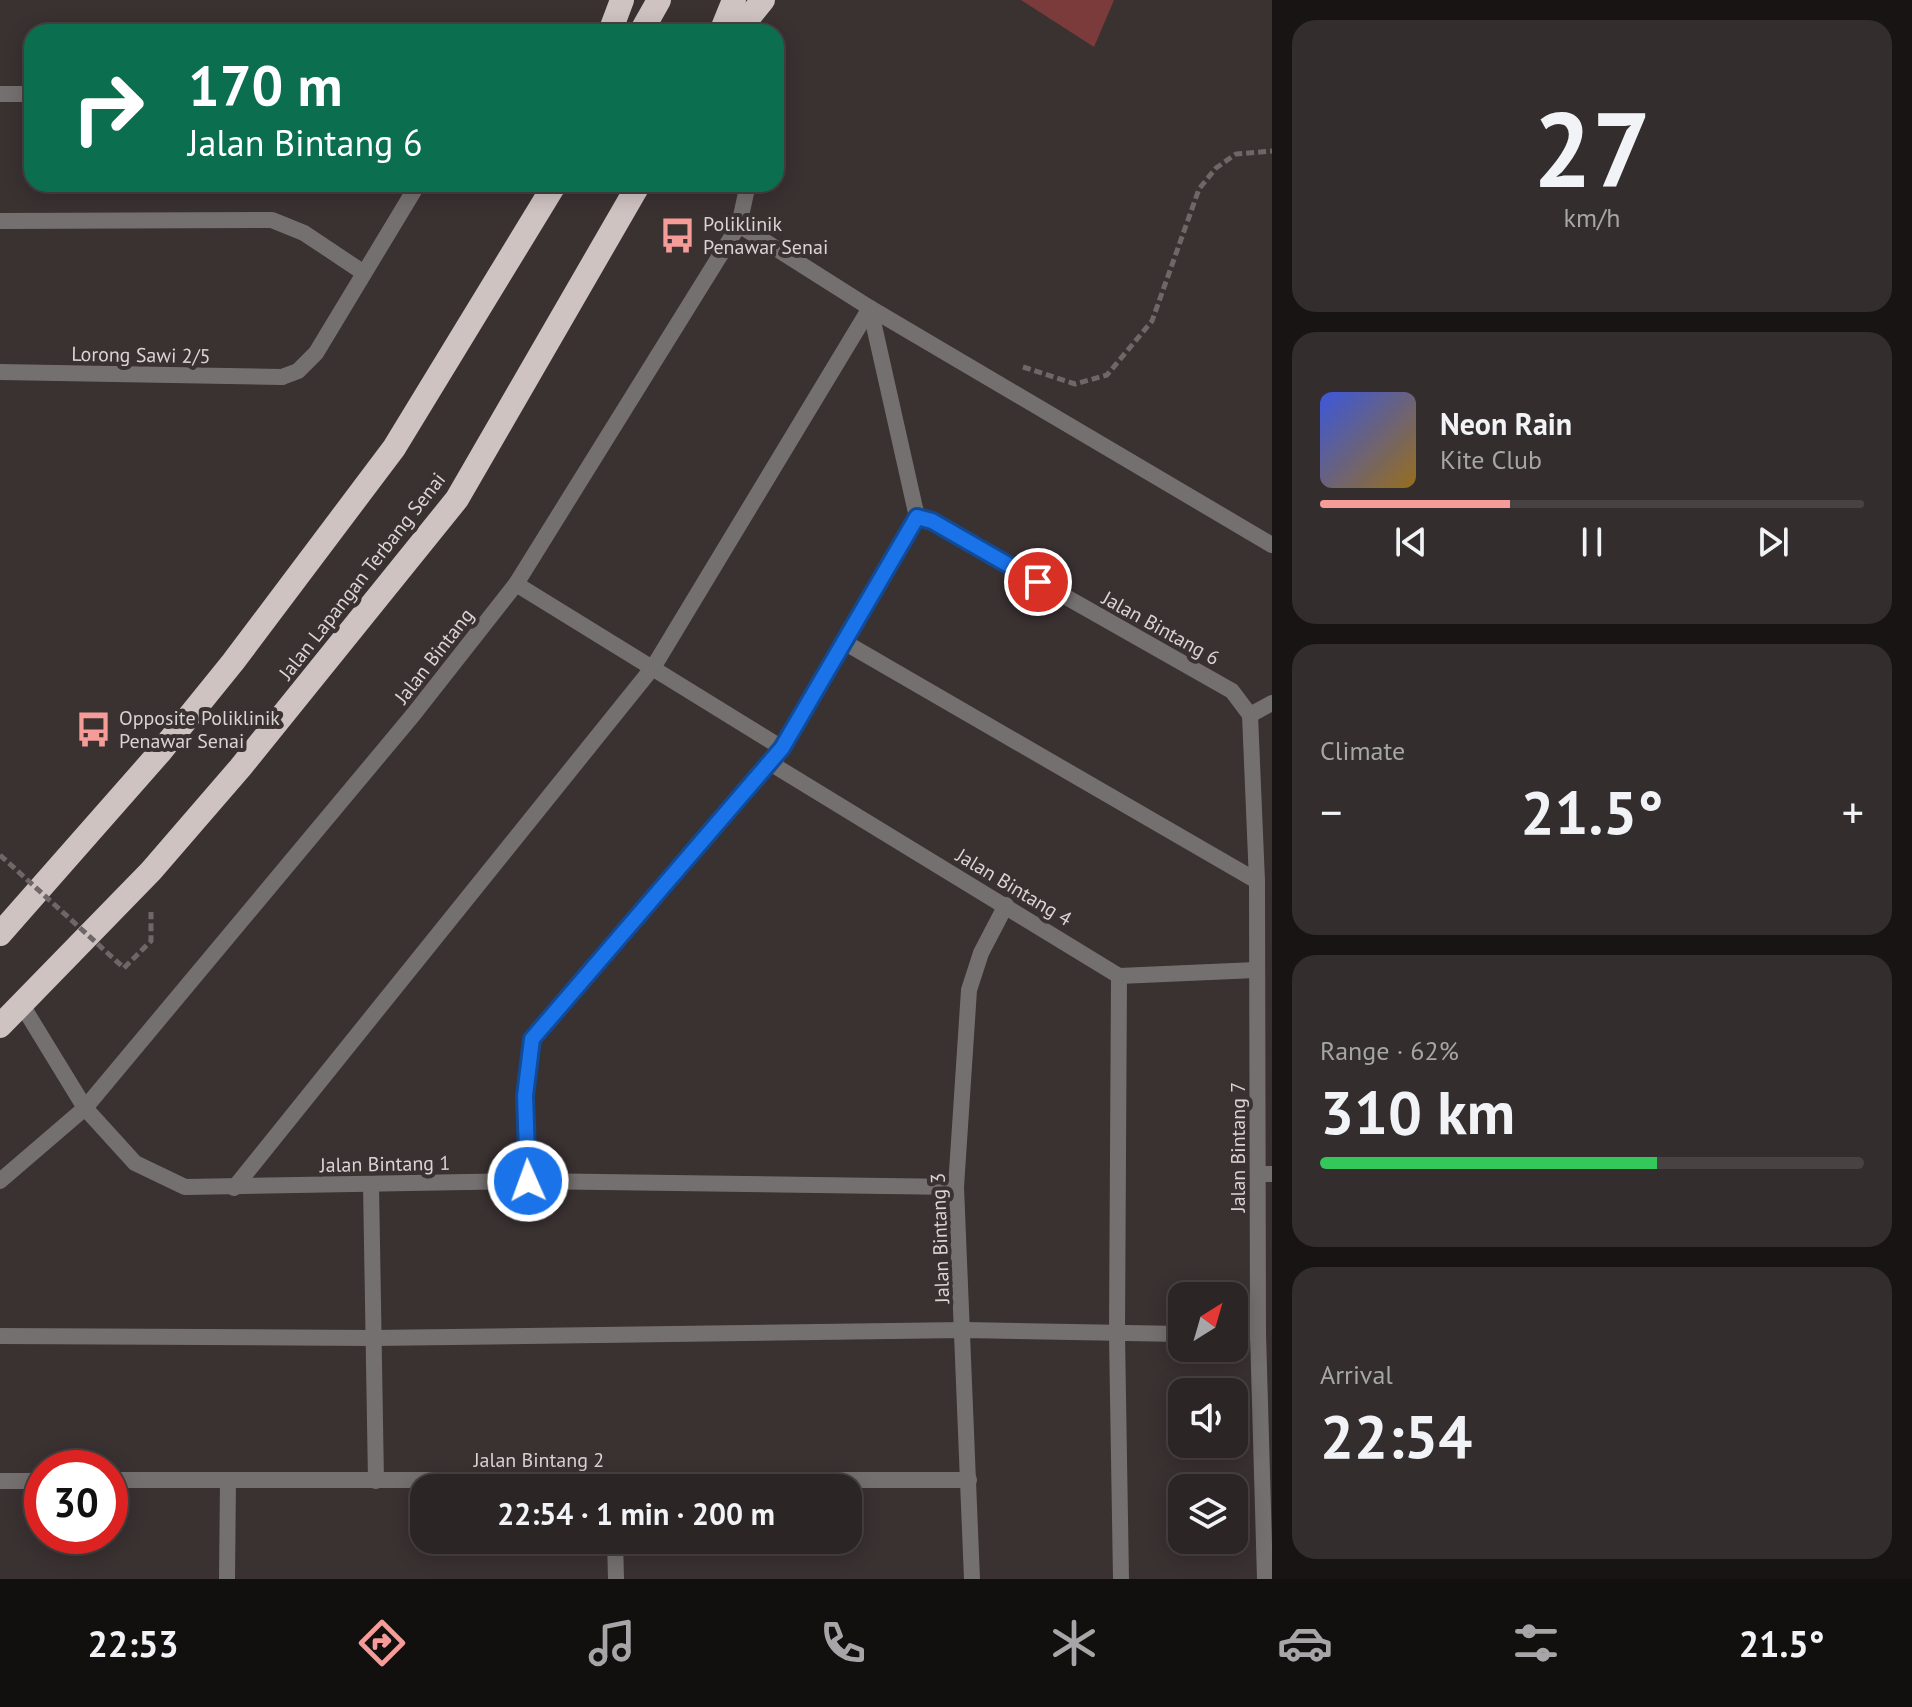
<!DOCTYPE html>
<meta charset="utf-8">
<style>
body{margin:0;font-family:"PT Sans",sans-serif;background:#342d2d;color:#f1f3f6;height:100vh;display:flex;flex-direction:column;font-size:30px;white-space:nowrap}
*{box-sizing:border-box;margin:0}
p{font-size:26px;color:#a6a5a7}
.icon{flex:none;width:44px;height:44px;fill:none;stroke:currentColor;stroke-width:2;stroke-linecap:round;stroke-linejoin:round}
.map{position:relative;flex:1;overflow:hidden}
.panel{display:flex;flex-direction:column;gap:20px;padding:20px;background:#181414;width:640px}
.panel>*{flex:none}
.banner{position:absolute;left:24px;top:24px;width:760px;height:168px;border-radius:24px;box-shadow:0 4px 20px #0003,0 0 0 2px #484242;background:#0b6e4f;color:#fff;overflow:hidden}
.needle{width:52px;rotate:37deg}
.tools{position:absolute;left:1168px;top:1282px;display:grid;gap:16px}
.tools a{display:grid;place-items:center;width:80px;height:80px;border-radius:16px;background:#2c2525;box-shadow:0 4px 20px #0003,0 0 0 2px #484242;font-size:40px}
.speed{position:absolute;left:24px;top:1450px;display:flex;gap:16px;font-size:40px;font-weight:700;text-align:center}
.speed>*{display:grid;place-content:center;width:104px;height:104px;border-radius:50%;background:#2c2525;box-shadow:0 4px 20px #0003,0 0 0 2px #484242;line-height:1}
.speed .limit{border:12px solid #d22;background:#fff;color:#111}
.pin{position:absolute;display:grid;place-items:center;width:68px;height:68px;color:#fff;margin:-34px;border:4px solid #fff;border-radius:50%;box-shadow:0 2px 8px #0007}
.me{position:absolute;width:88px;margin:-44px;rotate:358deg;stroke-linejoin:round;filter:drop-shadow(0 0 6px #0008)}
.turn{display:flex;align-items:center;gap:28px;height:168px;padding:0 32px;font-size:36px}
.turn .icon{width:104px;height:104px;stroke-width:2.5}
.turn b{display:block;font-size:56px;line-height:68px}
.big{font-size:60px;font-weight:700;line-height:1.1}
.panel .widget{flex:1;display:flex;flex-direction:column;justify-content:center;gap:12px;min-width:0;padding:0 28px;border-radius:24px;background:#342d2d}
.panel .dial{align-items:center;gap:0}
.dial b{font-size:104px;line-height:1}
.song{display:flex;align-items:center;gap:24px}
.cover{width:96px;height:96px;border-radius:12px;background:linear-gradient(135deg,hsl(230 70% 55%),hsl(40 70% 35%))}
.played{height:8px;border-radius:4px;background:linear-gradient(90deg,#f59b98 35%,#484242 35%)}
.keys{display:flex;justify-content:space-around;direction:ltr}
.heat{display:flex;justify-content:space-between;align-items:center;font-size:44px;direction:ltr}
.charge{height:12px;border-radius:6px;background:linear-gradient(90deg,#34c759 62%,#484242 0)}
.trip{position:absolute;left:410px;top:1474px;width:452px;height:80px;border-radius:24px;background:#2c2525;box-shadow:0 4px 20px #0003,0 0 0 2px #484242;font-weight:700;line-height:80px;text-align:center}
.menu{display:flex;height:128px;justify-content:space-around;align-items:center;background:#120f0f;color:#a6a5a7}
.menu .icon{width:56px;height:56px}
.menu .selected{color:#f59b98}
.menu b{font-size:36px;color:#f1f3f6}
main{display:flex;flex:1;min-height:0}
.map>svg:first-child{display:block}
.green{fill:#7b3b3a}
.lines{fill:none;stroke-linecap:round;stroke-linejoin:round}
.path{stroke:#6f6767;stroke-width:5;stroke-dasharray:8 4;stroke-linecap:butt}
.lane{stroke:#757070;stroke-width:16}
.street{stroke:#757070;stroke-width:16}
.highway{stroke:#cfc3c2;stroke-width:24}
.path-bridge{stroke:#6f6767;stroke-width:5;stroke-dasharray:8 4;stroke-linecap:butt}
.route-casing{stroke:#114b97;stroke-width:20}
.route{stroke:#1a73e8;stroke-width:14}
.labels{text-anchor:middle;stroke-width:8;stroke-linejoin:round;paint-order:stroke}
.poi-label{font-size:20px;fill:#dad4d4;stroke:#3a3131;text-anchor:start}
.street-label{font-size:20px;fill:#dad4d4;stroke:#3a3131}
</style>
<main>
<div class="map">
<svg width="1272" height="1579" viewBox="0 0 1272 1579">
<rect width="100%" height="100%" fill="#3a3131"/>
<!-- green -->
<path class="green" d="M1021 0H1114L1094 47Z"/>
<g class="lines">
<!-- path -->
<g class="path">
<path d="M1023 367 1075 384 1107 375 1152 321 1199 189 1216 168 1236 154 1272 151"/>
<path d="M124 968 151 941V912"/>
</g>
<!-- lane -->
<g class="lane">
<path d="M0 221 272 220 304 233 364 273"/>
<path d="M739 225 870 308 1272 545"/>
<path d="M870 308 917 517"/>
<path d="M282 377 298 371 316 353 418 184"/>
<path d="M844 642 1257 881"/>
<path d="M1250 715 1272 703"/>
<path d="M1119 976 1117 1335 1121 1579"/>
<path d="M1259 1174H1272"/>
<path d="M371 1184 376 1481"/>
<path d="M234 1188 654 666 870 308"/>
<path d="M1234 1333H1258"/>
<path d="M0 1336 373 1338 964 1330 1182 1334"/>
<path d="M615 1540 616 1579"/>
</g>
<!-- street -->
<g class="street">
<path d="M0 94H32"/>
<path d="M0 372 282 377"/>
<path d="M516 584 782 748"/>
<path d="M770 763 1119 976 1256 970"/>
<path d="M22 1005 85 1108 135 1163 185 1187 528 1181 956 1187"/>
<path d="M0 1181 85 1108 413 715 516 584 739 225 748 184"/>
<path d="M528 1181 525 1096 532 1039 782 748 917 517 932 521 1232 691 1250 715 1257 881 1258 1333 1265 1579"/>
<path d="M110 1480H969"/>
<path d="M0 1481H42"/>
<path d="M227 1579 228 1480"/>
<path d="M972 1579 956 1187 969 990 981 953 1006 905"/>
</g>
<!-- highway -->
<g class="highway">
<path d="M610 32 622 0"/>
<path d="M641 32 659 0"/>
<path d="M721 32 734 0"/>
<path d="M737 32 763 0"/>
<path d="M0 934 161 751 233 662 394 448 555 184"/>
<path d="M0 1026 151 871 240 768 457 499 639 184"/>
</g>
<!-- path-bridge -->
<path class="path-bridge" d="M0 855 124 968"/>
</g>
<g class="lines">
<defs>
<path id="route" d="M528 1181 525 1096 532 1039 782 748 917 517 932 521 1038 582"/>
</defs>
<!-- route casing -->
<use href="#route" class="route-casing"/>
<!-- route -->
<use href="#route" class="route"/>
</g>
<!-- icons -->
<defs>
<symbol id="bus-bare" viewBox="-9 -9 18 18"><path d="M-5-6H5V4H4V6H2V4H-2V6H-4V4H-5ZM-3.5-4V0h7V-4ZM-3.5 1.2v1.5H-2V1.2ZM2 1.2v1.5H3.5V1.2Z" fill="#f59b98" stroke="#3a3131" stroke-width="2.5" paint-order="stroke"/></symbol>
</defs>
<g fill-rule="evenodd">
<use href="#bus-bare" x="652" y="210" width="51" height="51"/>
<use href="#bus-bare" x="68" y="704" width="51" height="51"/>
</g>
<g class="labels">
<!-- poi labels -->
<g class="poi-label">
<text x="703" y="231">Poliklinik<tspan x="703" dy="23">Penawar Senai</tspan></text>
<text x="119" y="725">Opposite Poliklinik<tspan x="119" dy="23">Penawar Senai</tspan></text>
</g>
<!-- street labels -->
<g class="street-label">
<text transform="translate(141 355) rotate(1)" y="7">Lorong Sawi 2/5</text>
<text transform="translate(362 576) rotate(-52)" y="7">Jalan Lapangan Terbang Senai</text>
<text transform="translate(1161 628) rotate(29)" y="7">Jalan Bintang 6</text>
<text transform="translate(434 656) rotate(-52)" y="7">Jalan Bintang</text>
<text transform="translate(1014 887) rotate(31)" y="7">Jalan Bintang 4</text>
<text transform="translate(1238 1147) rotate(-90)" y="7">Jalan Bintang 7</text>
<text transform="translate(385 1164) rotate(-1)" y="7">Jalan Bintang 1</text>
<text transform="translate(940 1238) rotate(-92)" y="7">Jalan Bintang 3</text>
<text x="539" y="1467">Jalan Bintang 2</text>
</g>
</g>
</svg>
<div class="tools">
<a><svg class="needle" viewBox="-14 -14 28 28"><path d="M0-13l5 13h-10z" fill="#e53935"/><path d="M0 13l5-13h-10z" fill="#a6a5a7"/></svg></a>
<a><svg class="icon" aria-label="sound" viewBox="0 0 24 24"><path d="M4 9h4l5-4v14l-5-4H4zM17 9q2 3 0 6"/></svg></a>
<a><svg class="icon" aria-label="layers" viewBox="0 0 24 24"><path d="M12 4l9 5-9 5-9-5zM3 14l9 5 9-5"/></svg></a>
</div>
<div class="speed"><div class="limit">30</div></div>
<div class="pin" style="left:1038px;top:582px;background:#d93025"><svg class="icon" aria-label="arrive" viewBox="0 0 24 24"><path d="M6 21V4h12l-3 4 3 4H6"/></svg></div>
<svg class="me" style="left:528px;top:1181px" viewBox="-20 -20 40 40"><circle r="17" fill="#1a73e8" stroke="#fff" stroke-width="3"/><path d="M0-11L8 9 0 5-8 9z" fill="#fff"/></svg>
<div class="trip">22:54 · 1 min · 200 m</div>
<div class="banner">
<div class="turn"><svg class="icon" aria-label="right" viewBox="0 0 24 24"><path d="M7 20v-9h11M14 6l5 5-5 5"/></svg><div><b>170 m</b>Jalan Bintang 6</div></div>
</div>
</div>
<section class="panel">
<div class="widget dial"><b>27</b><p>km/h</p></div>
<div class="widget">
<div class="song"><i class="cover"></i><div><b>Neon Rain</b><p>Kite Club</p></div></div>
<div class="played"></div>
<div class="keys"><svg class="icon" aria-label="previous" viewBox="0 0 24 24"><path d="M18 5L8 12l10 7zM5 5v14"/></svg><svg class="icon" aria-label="pause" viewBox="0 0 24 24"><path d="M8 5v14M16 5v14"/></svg><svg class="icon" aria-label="next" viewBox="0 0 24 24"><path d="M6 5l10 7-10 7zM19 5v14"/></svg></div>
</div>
<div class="widget"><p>Climate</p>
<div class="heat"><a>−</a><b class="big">21.5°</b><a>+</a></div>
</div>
<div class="widget"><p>Range · 62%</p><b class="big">310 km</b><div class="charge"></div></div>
<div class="widget"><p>Arrival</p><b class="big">22:54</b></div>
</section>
</main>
<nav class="menu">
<b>22:53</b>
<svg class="icon selected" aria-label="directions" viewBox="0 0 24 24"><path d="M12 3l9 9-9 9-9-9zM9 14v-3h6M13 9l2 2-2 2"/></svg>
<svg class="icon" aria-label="music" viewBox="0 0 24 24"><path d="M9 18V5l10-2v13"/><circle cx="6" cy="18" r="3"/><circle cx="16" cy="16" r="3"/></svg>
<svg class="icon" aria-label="phone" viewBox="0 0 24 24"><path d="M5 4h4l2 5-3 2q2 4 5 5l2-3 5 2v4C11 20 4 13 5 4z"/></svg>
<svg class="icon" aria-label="climate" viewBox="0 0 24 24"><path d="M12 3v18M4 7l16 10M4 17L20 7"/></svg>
<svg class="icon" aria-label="car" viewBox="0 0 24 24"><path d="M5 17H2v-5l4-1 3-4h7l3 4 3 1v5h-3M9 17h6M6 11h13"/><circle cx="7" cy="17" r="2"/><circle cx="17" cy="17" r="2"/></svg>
<svg class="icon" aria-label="filters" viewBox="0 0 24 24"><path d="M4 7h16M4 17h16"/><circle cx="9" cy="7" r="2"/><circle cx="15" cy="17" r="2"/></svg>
<b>21.5°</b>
</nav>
